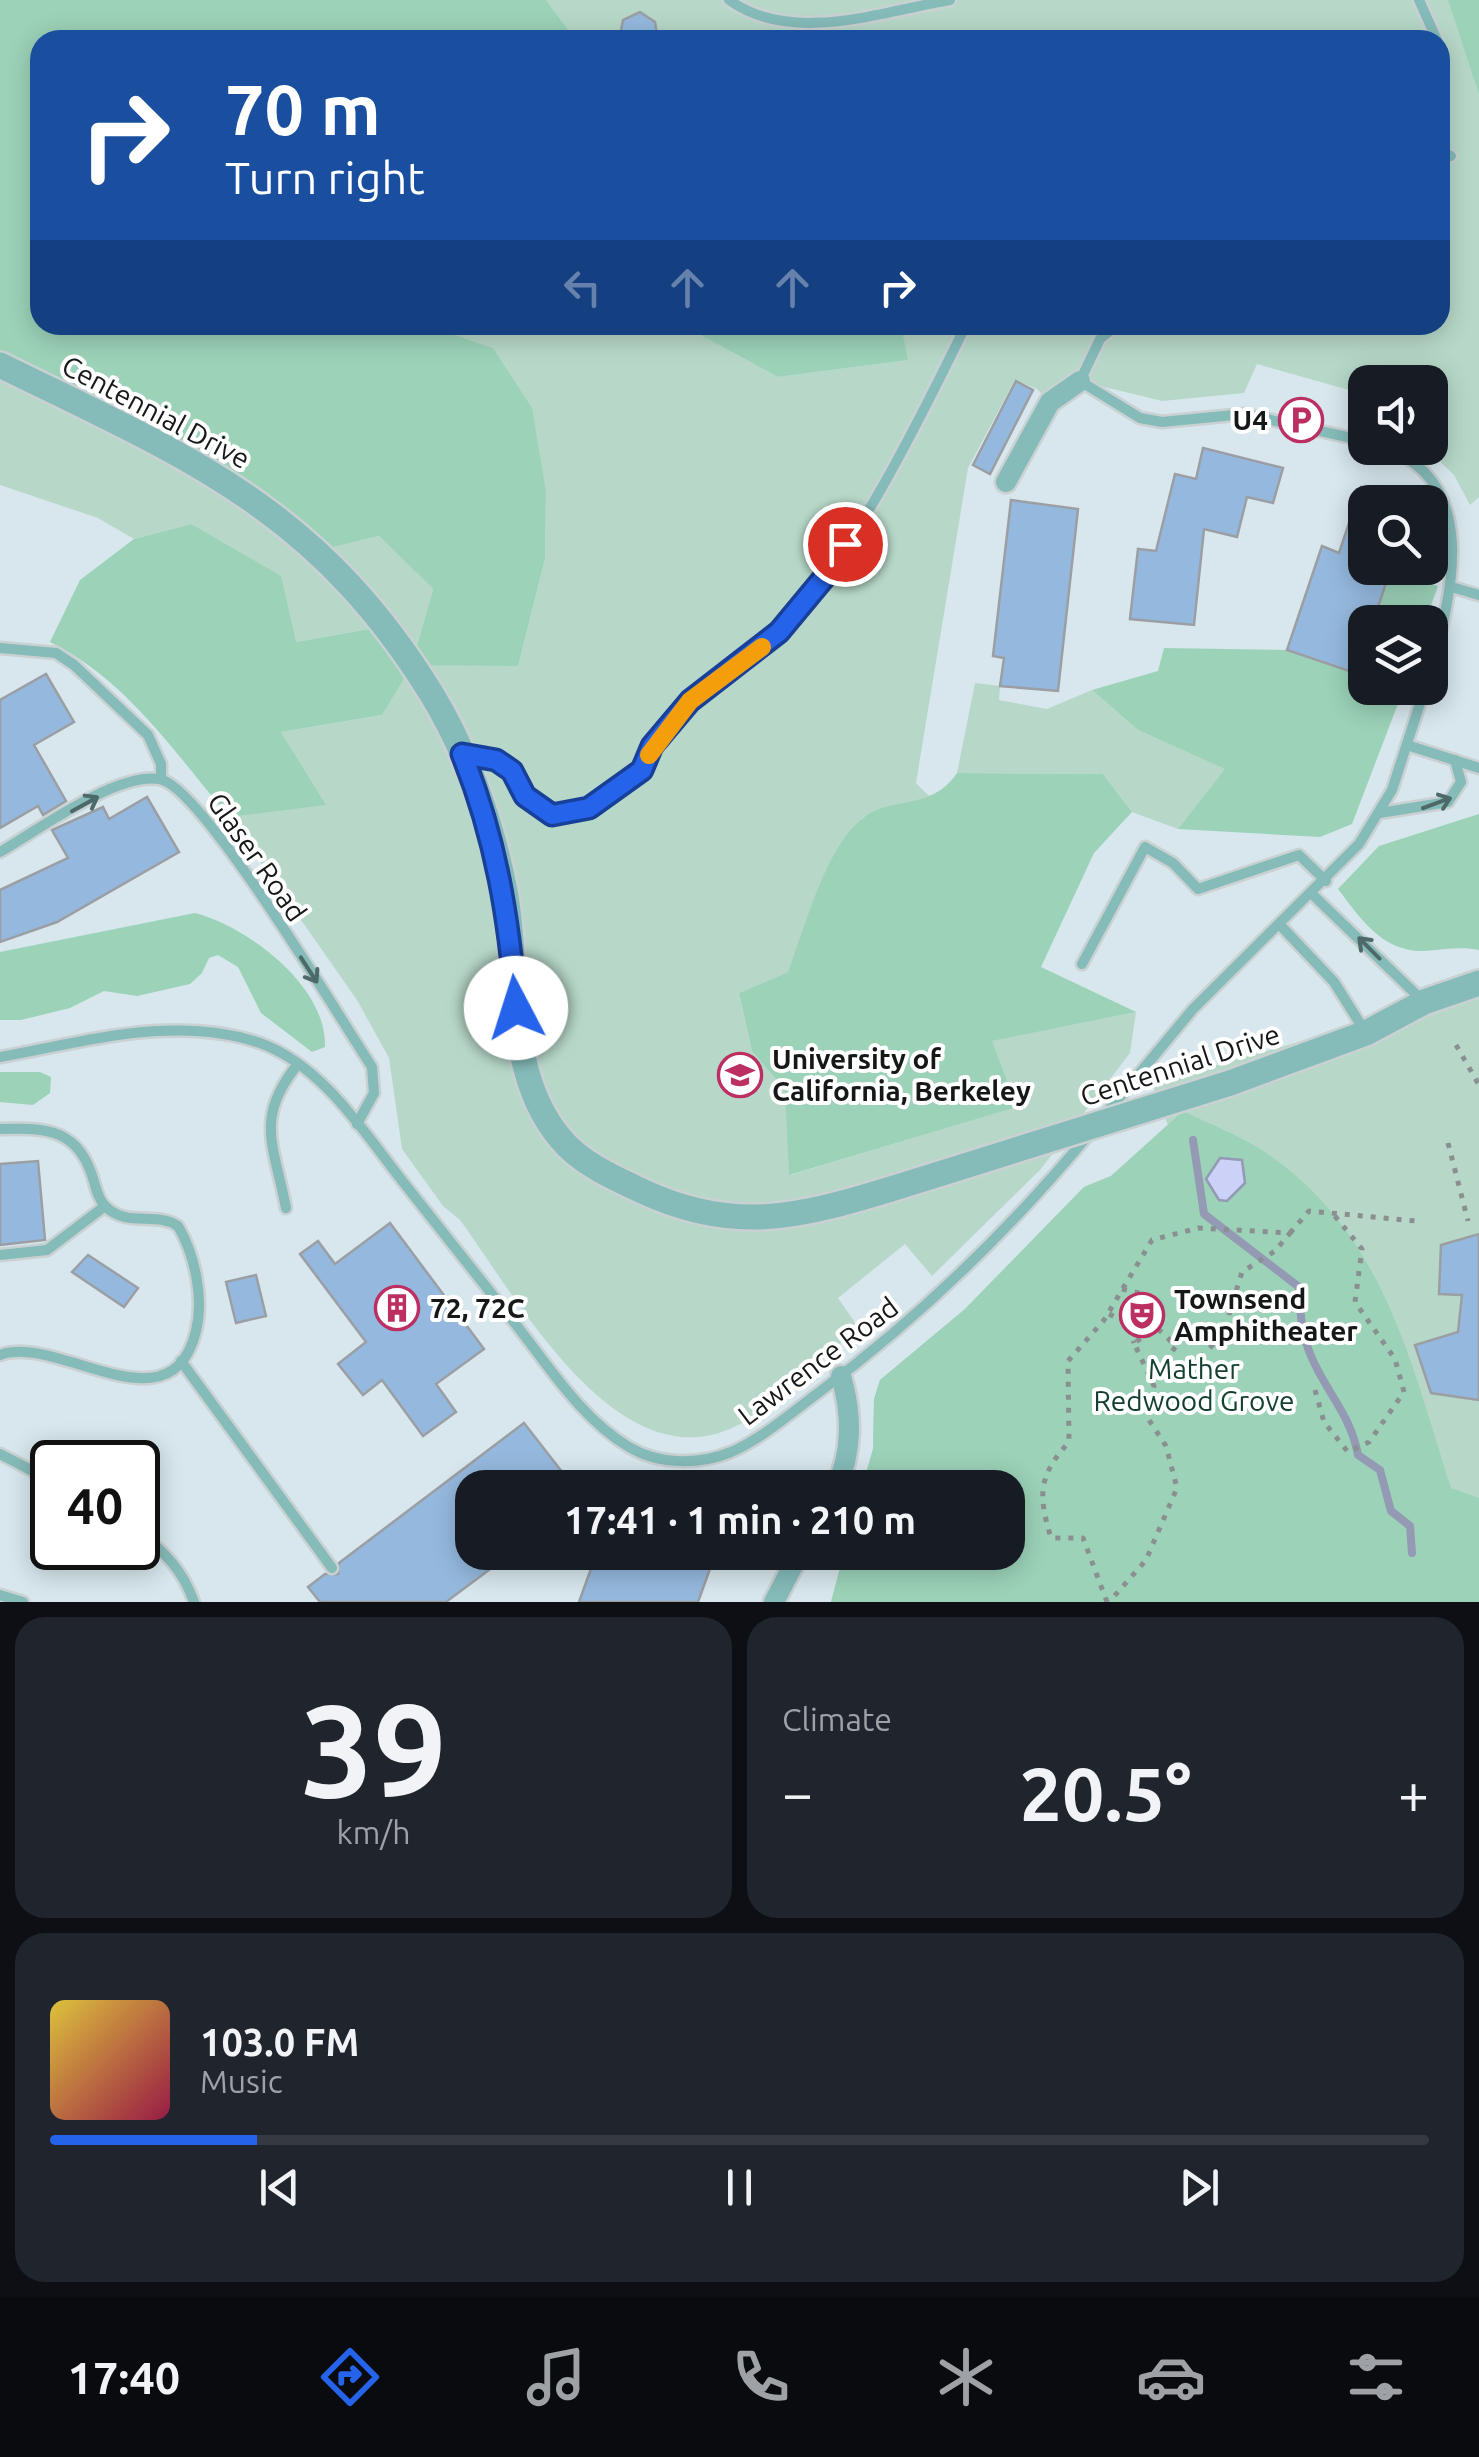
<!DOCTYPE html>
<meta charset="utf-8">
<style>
body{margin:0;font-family:Ubuntu,sans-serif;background:#20242c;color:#f1f3f6;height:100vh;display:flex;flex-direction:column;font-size:38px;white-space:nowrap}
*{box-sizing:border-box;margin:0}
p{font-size:32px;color:#9ea1a6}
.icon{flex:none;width:55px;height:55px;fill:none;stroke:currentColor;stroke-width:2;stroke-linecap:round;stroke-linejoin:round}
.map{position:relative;height:1602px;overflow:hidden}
.panel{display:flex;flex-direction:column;gap:15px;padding:15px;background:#0d0f14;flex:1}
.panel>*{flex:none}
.banner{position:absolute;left:30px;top:30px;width:1420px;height:305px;border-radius:30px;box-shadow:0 5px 25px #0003;background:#1a4fa0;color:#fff;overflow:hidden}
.controls{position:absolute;left:1348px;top:365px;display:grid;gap:20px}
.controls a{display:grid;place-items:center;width:100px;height:100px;border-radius:20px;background:#171b24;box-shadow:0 5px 25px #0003;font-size:50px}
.speed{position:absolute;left:30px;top:1440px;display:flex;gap:20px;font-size:50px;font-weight:700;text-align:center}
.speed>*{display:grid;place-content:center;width:130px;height:130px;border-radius:50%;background:#171b24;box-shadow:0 5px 25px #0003;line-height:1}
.speed .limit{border:5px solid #111;border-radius:15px;background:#fff;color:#111}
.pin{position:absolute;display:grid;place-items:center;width:85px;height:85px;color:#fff;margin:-42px;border:5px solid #fff;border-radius:50%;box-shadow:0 2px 10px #0007}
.me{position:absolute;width:110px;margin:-55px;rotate:355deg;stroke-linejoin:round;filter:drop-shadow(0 0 8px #0008)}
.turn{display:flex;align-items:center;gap:35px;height:210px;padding:0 30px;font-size:45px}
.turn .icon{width:130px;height:130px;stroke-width:2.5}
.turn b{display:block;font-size:70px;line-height:85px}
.lanes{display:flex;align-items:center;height:95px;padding:0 30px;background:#0003;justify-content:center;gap:50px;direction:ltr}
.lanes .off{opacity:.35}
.big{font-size:75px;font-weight:700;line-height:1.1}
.panel .card{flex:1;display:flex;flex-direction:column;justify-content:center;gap:15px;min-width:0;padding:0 35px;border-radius:30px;background:#20242c}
.panel .dial{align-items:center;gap:0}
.dial b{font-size:130px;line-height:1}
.song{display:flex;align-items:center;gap:30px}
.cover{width:120px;height:120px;border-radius:15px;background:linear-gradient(135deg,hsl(50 70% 55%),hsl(340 70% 35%))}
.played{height:10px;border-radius:5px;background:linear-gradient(90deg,#2563eb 15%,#363941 15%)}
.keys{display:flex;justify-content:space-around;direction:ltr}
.heat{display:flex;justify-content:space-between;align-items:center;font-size:55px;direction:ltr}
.panel .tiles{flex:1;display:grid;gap:15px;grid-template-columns:1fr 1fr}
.card:last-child{grid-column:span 2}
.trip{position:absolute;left:455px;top:1470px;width:570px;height:100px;border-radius:30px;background:#171b24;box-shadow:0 5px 25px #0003;font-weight:700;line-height:100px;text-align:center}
.tab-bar{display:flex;height:160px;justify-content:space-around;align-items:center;background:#090b0e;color:#9ea1a6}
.tab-bar .icon{width:70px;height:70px}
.tab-bar .current{color:#2563eb}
.tab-bar b{font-size:45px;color:#f1f3f6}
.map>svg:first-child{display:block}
.built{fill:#d7e7ed;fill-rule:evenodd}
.green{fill:#b7d8c8}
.forest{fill:#9cd2b8}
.water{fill:#cbd1f7;stroke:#9499b4;stroke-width:2.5}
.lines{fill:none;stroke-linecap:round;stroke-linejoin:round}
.stream{stroke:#9499b4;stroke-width:8}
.building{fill:#95b9de;stroke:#9b9fa4;stroke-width:2.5}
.service-casing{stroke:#cad1d2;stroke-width:15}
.minor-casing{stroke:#cad1d2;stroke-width:25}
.tertiary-casing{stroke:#cad1d2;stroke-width:30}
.path{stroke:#8a8f91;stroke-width:5;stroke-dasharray:5 8;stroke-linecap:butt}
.service{stroke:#85bbb9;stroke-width:10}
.minor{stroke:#85bbb9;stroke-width:20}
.tertiary{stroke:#85bbb9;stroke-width:25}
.tertiary-bridge-casing{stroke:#cad1d2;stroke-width:30;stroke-linecap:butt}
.tertiary-bridge{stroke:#85bbb9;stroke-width:25}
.oneway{stroke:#4d6968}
.route-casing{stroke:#184099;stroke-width:25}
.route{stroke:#2563eb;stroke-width:18}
.slow{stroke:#f59e0b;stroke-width:18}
.labels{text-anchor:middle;stroke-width:8;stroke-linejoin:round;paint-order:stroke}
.street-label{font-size:28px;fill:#151718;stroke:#fff}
.poi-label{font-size:28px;font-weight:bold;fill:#151718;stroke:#fff;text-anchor:start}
.park-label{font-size:28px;fill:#14402f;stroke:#fff}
</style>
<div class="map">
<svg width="1479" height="1602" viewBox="0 0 1479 1602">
<rect width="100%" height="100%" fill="#ecf4f6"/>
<!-- built -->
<path class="built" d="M0 0H1479V1602H0ZM40 40H1440V325H40ZM1365 382H1430V448H1365ZM1365 502H1430V568H1365ZM1365 622H1430V688H1365ZM52 1462H138V1548H52ZM472 1488H1008V1552H472Z"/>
<!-- green -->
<g class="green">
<path d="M546 0H1479L1449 2 1479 95V497L1470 505 1454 475 1426 448H1430V382H1365V409L1356 392 1257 364 1244 393 1162 401 1080 381 1050 402 1037 389 1015 380 968 468 916 783 930 797 863 817 835 854 788 972 739 993 752 1051 785 1090 790 1175 1016 1107 991 1041 1136 1012 1130 1053 1040 1170 932 1276 905 1244 838 1298 858 1327C819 1361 781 1405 734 1427 617 1483 516 1296 460 1220L443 1206 402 1149 389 1058 357 1000 229 817 323 801 281 732 382 715 386 626 296 642 191 524 134 539 98 518 0 485V365L197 461 317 551 379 536 433 589 412 664 518 666 545 559 546 492 493 348 427 325H682L778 377 907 360 901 325H1440V40H576Z"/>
<path d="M975 683 1000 686 999 700 1047 709 1092 690 1138 730 1226 769 1178 829 1132 812 1103 774 957 773Z"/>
<path d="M1479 991V1602H831L844 1553 1008 1552V1488L862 1487 873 1449 874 1399 880 1380 965 1309 1084 1187 1111 1176 1168 1125 1153 1086 1157 1082Z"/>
</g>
<!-- forest -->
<g class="forest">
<path d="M0 0H546L576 40H40V325H427L493 348 532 408 546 492 545 559 518 666 412 665 382 715 281 732 326 805 229 817C176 754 126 679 50 642L80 580 134 539 191 524 281 576 296 642 386 626 412 664 433 589 379 536 317 551 296 530 0 365Z"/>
<path d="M1448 0H1479V95Z"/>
<path d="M682 325H901L908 360 778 377Z"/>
<path d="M1390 570 1438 586 1425 622H1373Z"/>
<path d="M1365 645V688H1404L1352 824 1320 837 1178 829 1225 769 1138 730 1092 690 1158 671 1164 648 1287 650 1355 673Z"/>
<path d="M957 773 1103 774 1132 812 1094 853 1041 967 1136 1012 992 1041 1017 1107 789 1175 785 1090 752 1051 739 993 788 972C805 928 825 848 862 819 890 795 931 812 957 773Z"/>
<path d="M1479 814V950C1461 946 1442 950 1424 951 1382 952 1361 919 1338 889L1379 846Z"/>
<path d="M195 913C248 927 327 986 325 1047L312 1052 261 1013 238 967 218 955 209 958 202 973 190 984 137 996 104 991 70 1008 21 1020H0V952Z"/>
<path d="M0 1072H40L51 1077 50 1093 33 1105 0 1102Z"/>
<path d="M1183 1111C1210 1124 1241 1136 1265 1152 1384 1233 1410 1360 1451 1488L1479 1498V1602H831L844 1553 1008 1552V1488L862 1487 873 1449 874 1399 880 1380 965 1309 1084 1187 1111 1176Z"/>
</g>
<!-- water -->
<path class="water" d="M1220 1158 1242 1160 1245 1183 1227 1201 1219 1200 1206 1179Z"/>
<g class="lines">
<!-- stream -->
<path class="stream" d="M1193 1140 1204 1214 1299 1287C1300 1311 1301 1333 1311 1356 1326 1392 1351 1415 1358 1455L1380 1470 1391 1511 1410 1526 1412 1553"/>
</g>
<!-- building -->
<g class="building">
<path d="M640 12 655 22 658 40H619L623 20Z"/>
<path d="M1016 381 1033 390 990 474 973 465Z"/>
<path d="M1203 448 1283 468 1273 503 1247 497 1237 537 1204 529 1194 625 1130 619 1138 549 1156 551 1175 474 1196 479Z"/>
<path d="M1361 487 1365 488V568H1391L1373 622H1365V645L1355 673 1287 650 1322 546 1339 553Z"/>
<path d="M1011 500 1078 509 1058 691 1000 686 1004 658 993 656Z"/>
<path d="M46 674 74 722 34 745 66 801 43 815 38 806 0 828V700Z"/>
<path d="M147 797 179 852 57 922 0 942V890L68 858 52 830 103 807 109 819Z"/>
<path d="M38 1161 45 1240 0 1245V1164Z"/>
<path d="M390 1223 484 1349 436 1384 456 1412 423 1436 382 1380 363 1395 338 1364 366 1342 300 1254 318 1241 335 1264Z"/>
<path d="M1479 1234V1400L1431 1393 1415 1345 1458 1332 1462 1295 1439 1294 1441 1245Z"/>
<path d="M88 1255 138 1288 124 1307 72 1272Z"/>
<path d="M256 1275 266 1316 236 1323 226 1282Z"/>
<path d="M524 1423 566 1477 552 1488H472V1552H513L446 1602H320L308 1587 325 1574H338L339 1563Z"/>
<path d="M597 1552H675L711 1566 698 1602H579Z"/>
</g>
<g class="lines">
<defs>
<g id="service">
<path d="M729 0C792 45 880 12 950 0"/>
<path d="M1419 0 1437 40"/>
<path d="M1440 53V97"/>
<path d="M1440 151 1451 156"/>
<path d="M1117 325 1100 339 1080 381 1140 418 1162 422 1244 414 1365 441"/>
<path d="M1386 448C1479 482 1454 593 1430 670"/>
<path d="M1455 588 1479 595"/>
<path d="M0 648 56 653 74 665 148 735 161 764V779"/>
<path d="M1407 745 1479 768"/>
<path d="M465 754C509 752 506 775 526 797 532 804 544 809 552 815 644 799 636 757 692 700 719 673 755 657 781 629 854 555 920 419 966 325"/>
<path d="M1380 813 1448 802 1461 782 1455 760"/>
<path d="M0 852C38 830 115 773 159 779 201 784 342 1022 372 1067L374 1093 357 1124"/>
<path d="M1313 895 1424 1002"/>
<path d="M1281 926 1334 982 1366 1033"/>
<path d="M1082 964 1145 847 1173 863 1198 889 1299 855 1326 881"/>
<path d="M0 1057C84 1042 177 1014 260 1043 321 1065 362 1129 400 1178 439 1227 478 1276 517 1326 550 1368 582 1419 629 1447 659 1465 699 1465 731 1452 763 1438 791 1413 818 1393 920 1317 1009 1231 1090 1133"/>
<path d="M1104 1116 1193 1009 1359 844 1392 790 1425 688"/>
<path d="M0 1129C40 1128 74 1127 90 1170 95 1181 96 1197 105 1206 127 1228 155 1211 178 1226 195 1255 204 1298 196 1331 171 1434 57 1333 0 1355"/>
<path d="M286 1208C274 1145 254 1118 298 1064"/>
<path d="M0 1255 47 1250 105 1206"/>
<path d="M181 1361 332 1568"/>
<path d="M0 1454 52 1481"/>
<path d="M138 1533C165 1551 183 1571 194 1602"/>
<path d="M0 1595 23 1602"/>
</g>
<g id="minor">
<path d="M1006 482 1050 402 1080 381"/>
<path d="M836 1488C853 1450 852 1414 841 1376"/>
<path d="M774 1602 800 1552"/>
</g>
<g id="tertiary">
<path d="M0 365C187 457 316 507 431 693 467 752 492 823 505 891 520 970 504 1071 560 1138 580 1163 614 1178 642 1191 734 1234 799 1217 891 1189"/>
<path d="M1230 1083 1366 1033 1424 1002 1479 983"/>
</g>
</defs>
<!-- service casing -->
<use href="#service" class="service-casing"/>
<!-- minor casing -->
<use href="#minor" class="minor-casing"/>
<!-- tertiary casing -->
<use href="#tertiary" class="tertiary-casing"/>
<!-- path -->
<g class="path">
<path d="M1456 1045 1479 1085"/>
<path d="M1448 1143 1468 1221"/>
<path d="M1290 1233 1309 1211 1416 1221"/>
<path d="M1122 1289 1147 1295 1157 1328"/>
<path d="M1109 1314 1128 1324 1134 1343"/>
<path d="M1315 1390 1324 1422 1348 1452 1369 1442 1404 1392 1395 1359 1355 1302 1362 1249 1334 1215"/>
<path d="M1107 1602 1083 1538H1051C1038 1495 1038 1476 1069 1442L1068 1361 1104 1320 1152 1240 1198 1228 1290 1233 1275 1251 1242 1272 1223 1334 1183 1376 1166 1360 1176 1346 1157 1328 1134 1343 1154 1386 1147 1417 1166 1446 1177 1488 1146 1560 1109 1602"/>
</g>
<!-- service -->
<use href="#service" class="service"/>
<!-- minor -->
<use href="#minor" class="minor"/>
<!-- tertiary -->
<use href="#tertiary" class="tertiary"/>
<defs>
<path id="tertiary-bridge" d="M891 1189 1230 1083"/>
</defs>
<!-- tertiary-bridge casing -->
<use href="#tertiary-bridge" class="tertiary-bridge-casing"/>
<!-- tertiary-bridge -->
<use href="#tertiary-bridge" class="tertiary-bridge"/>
</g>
<!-- one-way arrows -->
<defs><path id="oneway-shaft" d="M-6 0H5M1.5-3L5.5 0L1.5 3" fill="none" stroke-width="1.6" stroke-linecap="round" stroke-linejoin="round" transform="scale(2.5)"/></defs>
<g class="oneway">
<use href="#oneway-shaft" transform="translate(1437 803) rotate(-20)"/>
<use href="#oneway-shaft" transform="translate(85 804) rotate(-29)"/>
<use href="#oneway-shaft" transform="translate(1369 948) rotate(-135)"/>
<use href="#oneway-shaft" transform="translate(309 970) rotate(57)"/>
</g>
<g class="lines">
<defs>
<path id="route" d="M516 1008C509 919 496 838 462 754L496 760 512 771 525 796 552 815 589 808 642 770 652 746 690 701 779 632 828 573 845 544"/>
</defs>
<!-- route casing -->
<use href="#route" class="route-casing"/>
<!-- route -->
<use href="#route" class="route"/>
<!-- slow -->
<path class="slow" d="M649 755 690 701 762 647"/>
</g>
<!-- icons -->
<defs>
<symbol id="parking-ring" viewBox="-11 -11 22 22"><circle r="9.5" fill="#fff" stroke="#bb2f63" stroke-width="1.5"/><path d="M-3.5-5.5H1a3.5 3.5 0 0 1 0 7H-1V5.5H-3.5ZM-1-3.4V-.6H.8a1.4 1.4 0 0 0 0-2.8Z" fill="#bb2f63"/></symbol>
<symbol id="university-ring" viewBox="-11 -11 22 22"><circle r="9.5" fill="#fff" stroke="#bb2f63" stroke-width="1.5"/><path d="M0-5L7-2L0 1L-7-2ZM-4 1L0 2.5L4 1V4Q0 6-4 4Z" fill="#bb2f63"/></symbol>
<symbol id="building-ring" viewBox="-11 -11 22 22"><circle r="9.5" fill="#fff" stroke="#bb2f63" stroke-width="1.5"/><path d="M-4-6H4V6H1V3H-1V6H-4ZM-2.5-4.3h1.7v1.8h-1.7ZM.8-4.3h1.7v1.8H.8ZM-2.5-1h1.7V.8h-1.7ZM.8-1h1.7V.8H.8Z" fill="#bb2f63"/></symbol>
<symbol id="theatre-ring" viewBox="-11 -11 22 22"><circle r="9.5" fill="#fff" stroke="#bb2f63" stroke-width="1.5"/><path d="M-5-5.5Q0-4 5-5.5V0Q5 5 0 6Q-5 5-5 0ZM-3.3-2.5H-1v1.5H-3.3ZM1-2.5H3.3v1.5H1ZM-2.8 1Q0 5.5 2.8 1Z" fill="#bb2f63"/></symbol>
</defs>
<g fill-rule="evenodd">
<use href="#parking-ring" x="1276" y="395" width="50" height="50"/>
<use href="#university-ring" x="715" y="1050" width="50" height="50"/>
<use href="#building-ring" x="372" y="1283" width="50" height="50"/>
<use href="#theatre-ring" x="1117" y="1290" width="50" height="50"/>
</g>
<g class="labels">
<!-- street labels -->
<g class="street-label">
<text transform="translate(156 412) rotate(28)" y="10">Centennial Drive</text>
<text transform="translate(257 857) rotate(55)" y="10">Glaser Road</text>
<text transform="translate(1180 1065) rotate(-18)" y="10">Centennial Drive</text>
<text transform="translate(818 1361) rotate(-37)" y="10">Lawrence Road</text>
</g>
<!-- poi labels -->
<g class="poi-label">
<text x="1268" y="430" text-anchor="end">U4</text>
<text x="772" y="1069">University of<tspan x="772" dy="32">California, Berkeley</tspan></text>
<text x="1174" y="1309">Townsend<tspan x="1174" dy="32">Amphitheater</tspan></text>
<text x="430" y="1318">72, 72C</text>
</g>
<!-- park labels -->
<g class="park-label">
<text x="1194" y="1379">Mather<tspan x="1194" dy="32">Redwood Grove</tspan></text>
</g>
</g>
</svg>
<div class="controls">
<a><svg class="icon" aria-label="sound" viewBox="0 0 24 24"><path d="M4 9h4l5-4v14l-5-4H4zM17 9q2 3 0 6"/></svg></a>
<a><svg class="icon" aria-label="search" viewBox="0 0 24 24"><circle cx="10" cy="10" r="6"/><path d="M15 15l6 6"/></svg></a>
<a><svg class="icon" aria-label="layers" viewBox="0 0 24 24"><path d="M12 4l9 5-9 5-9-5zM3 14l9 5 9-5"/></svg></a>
</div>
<div class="speed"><div class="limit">40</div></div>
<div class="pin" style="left:845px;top:544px;background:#d93025"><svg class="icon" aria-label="arrive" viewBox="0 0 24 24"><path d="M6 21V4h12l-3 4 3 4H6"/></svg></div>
<svg class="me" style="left:516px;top:1008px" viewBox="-20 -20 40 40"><circle r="19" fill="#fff"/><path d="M0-13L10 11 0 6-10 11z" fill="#2563eb"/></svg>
<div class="trip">17:41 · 1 min · 210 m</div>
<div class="banner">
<div class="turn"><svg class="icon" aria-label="right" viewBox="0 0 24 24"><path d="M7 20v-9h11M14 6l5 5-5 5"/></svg><div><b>70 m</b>Turn right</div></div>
<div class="lanes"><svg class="icon off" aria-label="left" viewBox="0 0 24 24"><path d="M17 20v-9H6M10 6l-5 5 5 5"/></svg><svg class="icon off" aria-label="ahead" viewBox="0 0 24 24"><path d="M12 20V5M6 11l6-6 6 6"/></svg><svg class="icon off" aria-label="ahead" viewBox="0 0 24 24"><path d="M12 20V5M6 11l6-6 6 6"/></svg><svg class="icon" aria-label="right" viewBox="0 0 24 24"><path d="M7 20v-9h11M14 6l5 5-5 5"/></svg></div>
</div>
</div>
<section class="panel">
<div class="tiles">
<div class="card dial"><b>39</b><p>km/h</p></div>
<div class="card"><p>Climate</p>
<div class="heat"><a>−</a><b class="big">20.5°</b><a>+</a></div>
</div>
<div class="card">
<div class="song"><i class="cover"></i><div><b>103.0 FM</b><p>Music</p></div></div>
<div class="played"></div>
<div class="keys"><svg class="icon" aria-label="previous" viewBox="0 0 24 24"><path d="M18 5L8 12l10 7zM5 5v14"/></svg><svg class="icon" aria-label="pause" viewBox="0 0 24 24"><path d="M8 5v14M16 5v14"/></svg><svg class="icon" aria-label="next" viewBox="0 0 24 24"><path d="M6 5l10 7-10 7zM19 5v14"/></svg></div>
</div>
</div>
</section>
<nav class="tab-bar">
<b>17:40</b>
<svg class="icon current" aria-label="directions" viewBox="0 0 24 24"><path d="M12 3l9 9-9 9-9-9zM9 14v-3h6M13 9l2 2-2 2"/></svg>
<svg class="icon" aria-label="music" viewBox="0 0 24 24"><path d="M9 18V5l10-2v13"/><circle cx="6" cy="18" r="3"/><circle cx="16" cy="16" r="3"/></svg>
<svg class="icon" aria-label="phone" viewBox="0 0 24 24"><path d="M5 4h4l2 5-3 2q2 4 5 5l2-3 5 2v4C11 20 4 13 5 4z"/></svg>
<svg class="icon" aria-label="climate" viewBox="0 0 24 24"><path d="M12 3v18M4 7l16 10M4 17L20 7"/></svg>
<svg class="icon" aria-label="car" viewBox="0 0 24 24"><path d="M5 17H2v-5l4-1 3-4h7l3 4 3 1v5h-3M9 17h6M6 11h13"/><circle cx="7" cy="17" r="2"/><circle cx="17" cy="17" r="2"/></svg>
<svg class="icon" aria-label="filters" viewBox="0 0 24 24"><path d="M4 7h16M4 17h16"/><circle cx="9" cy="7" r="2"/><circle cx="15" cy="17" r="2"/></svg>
</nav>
